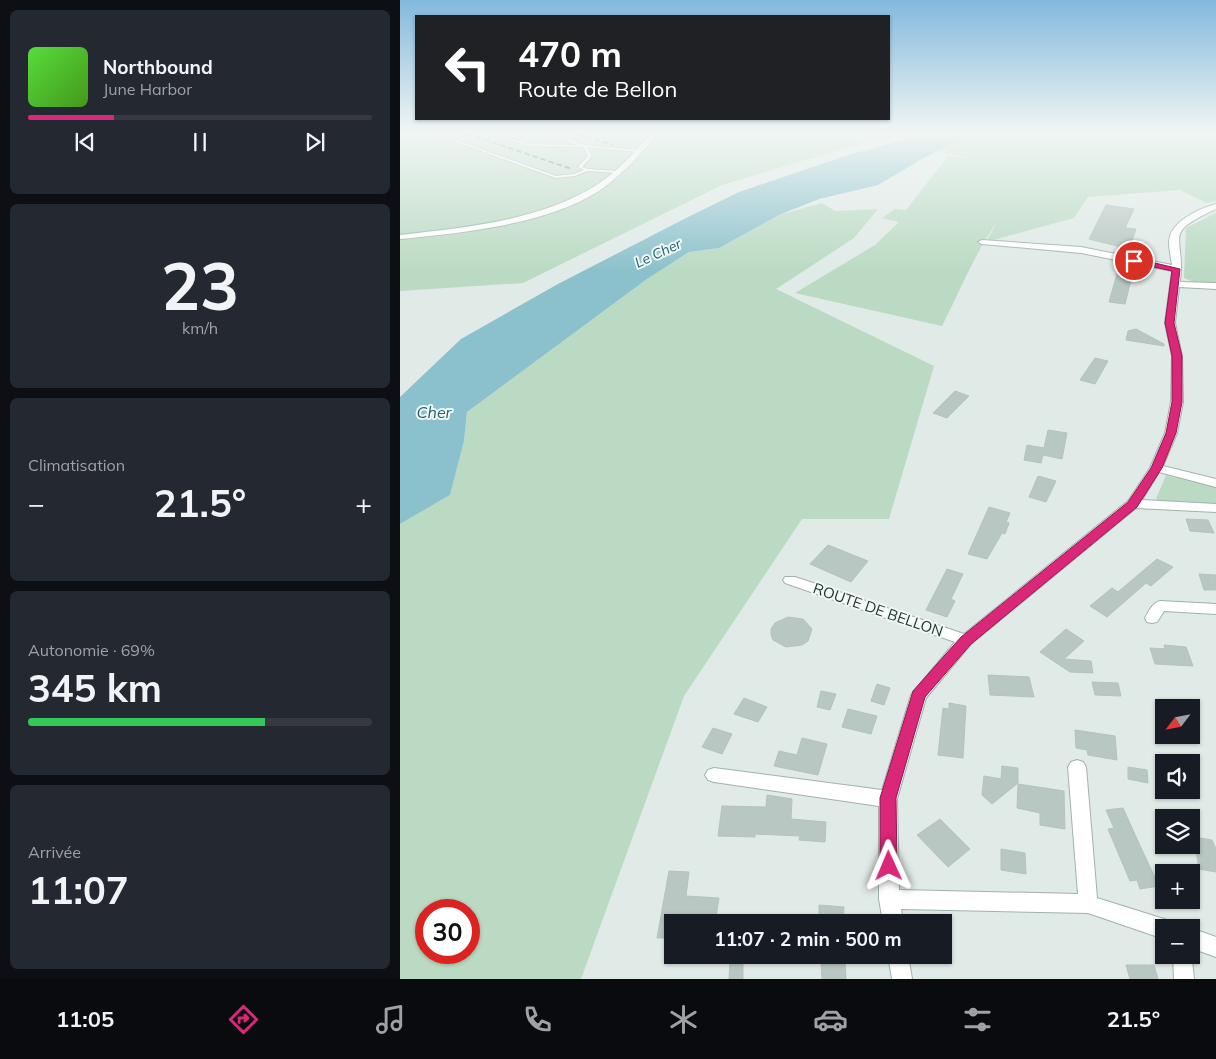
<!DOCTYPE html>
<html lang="fr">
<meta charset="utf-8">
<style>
body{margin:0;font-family:Mulish,sans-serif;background:#242831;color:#f1f3f6;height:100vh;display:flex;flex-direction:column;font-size:19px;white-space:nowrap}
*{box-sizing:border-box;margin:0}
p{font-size:16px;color:#9ea1a6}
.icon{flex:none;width:28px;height:28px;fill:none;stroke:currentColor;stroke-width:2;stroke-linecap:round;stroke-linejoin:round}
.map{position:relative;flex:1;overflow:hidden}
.side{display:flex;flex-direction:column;gap:10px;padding:10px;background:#0d0f14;width:400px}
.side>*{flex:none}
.hud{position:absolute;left:15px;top:15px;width:475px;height:105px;border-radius:0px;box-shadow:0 1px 4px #0004;background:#202124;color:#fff;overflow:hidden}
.needle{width:32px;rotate:238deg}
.buttons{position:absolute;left:755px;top:699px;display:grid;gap:10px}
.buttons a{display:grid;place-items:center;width:45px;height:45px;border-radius:0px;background:#171b24;box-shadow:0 1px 4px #0004;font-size:25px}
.speed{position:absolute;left:15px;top:899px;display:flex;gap:10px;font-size:25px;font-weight:700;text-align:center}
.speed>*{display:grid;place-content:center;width:65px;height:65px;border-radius:50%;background:#171b24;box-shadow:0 1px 4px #0004;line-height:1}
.speed .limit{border:8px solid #d22;background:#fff;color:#111}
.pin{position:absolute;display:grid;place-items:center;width:42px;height:42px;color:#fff;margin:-21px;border:2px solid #fff;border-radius:50%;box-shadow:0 1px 5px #0007}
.me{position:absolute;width:55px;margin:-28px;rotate:359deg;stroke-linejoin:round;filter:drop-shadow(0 0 4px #0008)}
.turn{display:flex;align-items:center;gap:18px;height:105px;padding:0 20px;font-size:22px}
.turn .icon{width:65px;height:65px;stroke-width:2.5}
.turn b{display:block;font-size:35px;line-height:42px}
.big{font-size:38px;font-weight:700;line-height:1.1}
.side .card{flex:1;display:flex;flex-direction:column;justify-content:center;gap:8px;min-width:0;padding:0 18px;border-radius:8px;background:#242831}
.side .dial{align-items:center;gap:0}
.dial b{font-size:65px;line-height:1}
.song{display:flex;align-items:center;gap:15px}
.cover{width:60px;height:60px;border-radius:8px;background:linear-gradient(135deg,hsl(110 70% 55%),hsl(100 70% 35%))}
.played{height:5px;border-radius:2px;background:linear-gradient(90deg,#db2777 25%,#363941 25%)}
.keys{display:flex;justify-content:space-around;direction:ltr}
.heat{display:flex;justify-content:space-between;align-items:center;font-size:28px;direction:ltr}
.charge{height:8px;border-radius:4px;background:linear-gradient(90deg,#34c759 69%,#363941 0)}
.trip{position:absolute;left:264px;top:914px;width:288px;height:50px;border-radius:0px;background:#171b24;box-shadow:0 1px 4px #0004;font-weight:700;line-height:50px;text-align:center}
.tab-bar{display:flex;height:80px;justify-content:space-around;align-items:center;background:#090b0e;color:#9ea1a6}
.tab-bar .icon{width:35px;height:35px}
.tab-bar .current{color:#db2777}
.tab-bar b{font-size:22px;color:#f1f3f6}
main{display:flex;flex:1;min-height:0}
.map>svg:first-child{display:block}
.green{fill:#badac3;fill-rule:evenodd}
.water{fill:#8bc1cc}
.building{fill:#b9c7c2;stroke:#b3c3bd}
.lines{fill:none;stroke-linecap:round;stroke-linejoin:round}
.service-casing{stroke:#a3b1ad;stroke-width:2}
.minor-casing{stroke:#a3b1ad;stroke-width:2}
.service{fill:#fff;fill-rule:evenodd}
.minor{fill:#fff;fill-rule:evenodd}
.rail{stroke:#5c756f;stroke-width:2;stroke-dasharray:5.5 3;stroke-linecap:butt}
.route{fill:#db2777;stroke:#8e194d}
.labels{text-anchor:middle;stroke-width:4;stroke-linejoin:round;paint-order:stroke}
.far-water-label{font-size:14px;font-style:italic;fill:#206271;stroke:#f0f7f4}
.street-label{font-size:15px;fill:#223933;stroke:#f0f7f4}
.water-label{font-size:16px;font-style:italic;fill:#206271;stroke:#f0f7f4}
</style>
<main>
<section class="side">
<div class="card">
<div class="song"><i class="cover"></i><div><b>Northbound</b><p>June Harbor</p></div></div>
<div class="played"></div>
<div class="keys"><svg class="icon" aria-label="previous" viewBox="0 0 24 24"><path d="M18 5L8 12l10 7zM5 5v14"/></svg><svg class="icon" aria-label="pause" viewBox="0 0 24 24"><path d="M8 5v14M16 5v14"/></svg><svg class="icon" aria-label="next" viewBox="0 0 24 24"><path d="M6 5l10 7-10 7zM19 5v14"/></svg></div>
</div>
<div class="card dial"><b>23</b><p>km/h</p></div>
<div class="card"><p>Climatisation</p>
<div class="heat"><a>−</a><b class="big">21.5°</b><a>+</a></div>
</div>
<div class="card"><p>Autonomie · 69%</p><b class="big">345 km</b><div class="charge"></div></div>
<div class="card"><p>Arrivée</p><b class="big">11:07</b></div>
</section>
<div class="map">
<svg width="816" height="979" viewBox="0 0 816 979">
<rect width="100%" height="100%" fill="#e0eae6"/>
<!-- green -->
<g class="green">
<path d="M0 134H492L322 185 123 283 0 291Z"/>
<path d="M576 134H816V201L807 203 780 190 688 197 674 218 586 242 598 221C575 252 560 291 542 326L395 293 475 245 499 222 482 218 495 209 506 210 548 156 581 160 537 152 563 138Z"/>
<path d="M422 203 435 211 478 209 454 238 376 289 534 366 489 519H402L284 696 181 979H0V524L50 495 64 441 67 412 247 279 289 252 319 248 379 215ZM26 910H69V952H26Z"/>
<path d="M816 213V283L794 282 784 278 786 228Z"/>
<path d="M766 475 816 487V504H762L756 499Z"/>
</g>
<!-- water -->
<path class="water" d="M524 134H576L563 138 522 159 478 185 419 199 379 215 319 248 289 252 247 279 67 412 64 441 50 495 0 524V397L61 339 158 284 288 217 339 192 445 156Z"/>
<!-- building -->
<g class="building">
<path d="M706 205 734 209 725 228 736 229 730 246 739 249 731 255 720 253 721 247 689 239Z"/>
<path d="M718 270 733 272 725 304 709 302Z"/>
<path d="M736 329 764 344V346L726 340 728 331Z"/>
<path d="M695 358 708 361 695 384 680 380Z"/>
<path d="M555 391 569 396 547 418 533 413Z"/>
<path d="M648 430 667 433 662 459 643 455 641 463 624 460 627 445 644 448Z"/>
<path d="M638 476 656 481 646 502 629 497Z"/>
<path d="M589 507 610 513 606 522 609 523 605 534 602 533 587 559 568 554Z"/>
<path d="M786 519 808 520 814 533 790 531Z"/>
<path d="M428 545 468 561 451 582 410 564Z"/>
<path d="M757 559 773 567 751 586 746 583 707 617 690 606 712 588 718 592Z"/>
<path d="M547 569 563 574 551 599 555 601 547 617 526 610Z"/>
<path d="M799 574 816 575V590H804Z"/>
<path d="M388 617 403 619 412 629 408 641 402 645 386 647 373 640 371 635V629L375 623Z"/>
<path d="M666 629 684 641 664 659 691 661 693 673 670 672 640 652Z"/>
<path d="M764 645 786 647 793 666 755 664 750 648 765 649Z"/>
<path d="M588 675 629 677 634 697 590 695Z"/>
<path d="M692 682 718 683 721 696 695 695Z"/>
<path d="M477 684 490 688 484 705 471 701Z"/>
<path d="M421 691 436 694 430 710 417 707Z"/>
<path d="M344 698 367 707 358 722 334 714Z"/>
<path d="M549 703 566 706 563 758 538 755 543 708 549 709Z"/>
<path d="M448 709 477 716 471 734 442 727Z"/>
<path d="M313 728 332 734 322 754 302 747Z"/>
<path d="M675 730 715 736 717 760 688 755 687 750 676 748Z"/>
<path d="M402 738 427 744 418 775 374 766 379 751 397 755Z"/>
<path d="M602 766 618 768V783L592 804 582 795 584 776 601 779Z"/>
<path d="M728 767 747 770 748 783 728 779Z"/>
<path d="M618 784 664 791 665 829 640 825V813L617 808Z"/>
<path d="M367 795 392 799 391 819 426 822 425 842 399 840 400 836 355 834V837L318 836 322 806 366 807Z"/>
<path d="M723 808 742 850 759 886 740 889 737 880 730 881 708 829 714 828 706 810Z"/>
<path d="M540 819 570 849 548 867 517 835Z"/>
<path d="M794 837 812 840 816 849V872L799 869Z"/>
<path d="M601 849 625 853 626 874 601 870Z"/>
<path d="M269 871 289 872 286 896 319 898 315 922H272V938H257Z"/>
<path d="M419 905 444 907 443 922H419Z"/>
<path d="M330 959H343V979H329Z"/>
<path d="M445 961 446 979H422L421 962Z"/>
<path d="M726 965H754L758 979H730Z"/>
</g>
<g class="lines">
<defs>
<path id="service" d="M34 134H39L156 176 174 174 184 170 178 167 188 156 184 147 128 146 93 134H99L128 144 178 145 145 134H151L185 145 238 150 240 151 238 152 187 147 192 156 182 167 188 169 217 171H218V173L187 171 175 176 156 178Z"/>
<g id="minor">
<path d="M250 134H257C242 153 225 171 206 186 155 224 62 233 0 239V235C66 227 141 221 198 184 218 171 235 152 250 134Z"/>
<path d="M816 204V209C760 235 786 234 780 282L816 283V289L779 287 775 323 782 356 783 402 777 433 763 466 816 479V487L759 472 742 500 816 504V512L736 508 571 644 526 698 497 799 499 890 678 894 668 767 671 762 677 760 683 762 686 767 697 898 764 919 771 922 773 928H764V939L688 913 501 909 503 922H483L479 899V806L314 782 308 780 305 775 308 770 314 768 482 790 511 695 555 642 385 583 383 580 385 577H395L564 634 728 501 750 468 765 433 771 402 772 356 765 323 772 271 681 253 582 244 578 242 582 240 681 247 772 265C771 258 769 249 769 242 770 221 799 209 816 204Z"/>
<path d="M760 601 816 604V614L764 611 757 622 752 623 747 622 745 618C749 611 752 603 760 601Z"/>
<path d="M791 928 816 937V957L791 948Z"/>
<path d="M791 950 794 979H774L773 955H791Z"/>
<path d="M488 955H508L512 979H492Z"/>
</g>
</defs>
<!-- service casing -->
<use href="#service" class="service-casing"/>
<!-- minor casing -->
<use href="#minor" class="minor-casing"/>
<!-- service -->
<use href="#service" class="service"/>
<!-- minor -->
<use href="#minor" class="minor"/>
<!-- rail -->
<g class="rail">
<path d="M68 134 172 169"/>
<path d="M178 134 213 145"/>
</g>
</g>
<!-- sky -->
<linearGradient id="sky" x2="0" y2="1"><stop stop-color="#83b9dd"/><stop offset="0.49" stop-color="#f1f6f4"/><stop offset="1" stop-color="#f1f6f4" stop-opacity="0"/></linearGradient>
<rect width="816" height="271" fill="url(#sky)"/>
<!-- route -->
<path class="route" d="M734 258 780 269 774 323 782 356V402L776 433 762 468 737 507 571 644 525 697 496 798 497 866 495 871 489 874 483 871 480 866V798L513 691 561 637 728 502 751 468 766 433 772 402V356L765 323 772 271 731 262V259Z"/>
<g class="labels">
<!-- far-water labels -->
<g class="far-water-label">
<text transform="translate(258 253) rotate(-25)" y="5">Le Cher</text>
</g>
<!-- street labels -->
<g class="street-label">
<text transform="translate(478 610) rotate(19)" y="5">ROUTE DE BELLON</text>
</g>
<!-- water labels -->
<g class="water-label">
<text x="34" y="418">Cher</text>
</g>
</g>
</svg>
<div class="buttons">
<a><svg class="needle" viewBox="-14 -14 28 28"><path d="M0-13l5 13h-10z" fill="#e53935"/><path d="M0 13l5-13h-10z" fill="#9ea1a6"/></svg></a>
<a><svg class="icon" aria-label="sound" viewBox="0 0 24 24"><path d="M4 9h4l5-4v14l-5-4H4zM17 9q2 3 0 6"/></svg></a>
<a><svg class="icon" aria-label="layers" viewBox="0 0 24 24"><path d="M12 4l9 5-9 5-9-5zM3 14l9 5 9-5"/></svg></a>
<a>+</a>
<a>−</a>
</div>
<div class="speed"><div class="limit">30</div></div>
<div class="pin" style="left:734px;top:261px;background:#d93025"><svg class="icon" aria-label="arrive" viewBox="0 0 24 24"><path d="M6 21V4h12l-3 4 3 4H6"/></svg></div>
<svg class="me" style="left:489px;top:866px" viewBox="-20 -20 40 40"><path d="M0-17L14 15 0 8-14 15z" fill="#db2777" stroke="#fff" stroke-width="4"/></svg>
<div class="trip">11:07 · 2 min · 500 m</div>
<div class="hud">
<div class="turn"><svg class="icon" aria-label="left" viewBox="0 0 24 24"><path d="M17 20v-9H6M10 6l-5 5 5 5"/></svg><div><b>470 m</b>Route de Bellon</div></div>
</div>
</div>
</main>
<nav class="tab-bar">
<b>11:05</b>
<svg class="icon current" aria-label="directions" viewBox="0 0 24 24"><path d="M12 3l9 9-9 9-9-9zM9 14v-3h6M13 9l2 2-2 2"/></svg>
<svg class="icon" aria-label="music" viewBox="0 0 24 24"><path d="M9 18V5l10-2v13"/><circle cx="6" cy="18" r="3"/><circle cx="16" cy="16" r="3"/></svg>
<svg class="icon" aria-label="phone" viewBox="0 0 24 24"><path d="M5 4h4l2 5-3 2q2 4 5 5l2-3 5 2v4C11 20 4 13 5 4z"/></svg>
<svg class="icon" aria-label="climate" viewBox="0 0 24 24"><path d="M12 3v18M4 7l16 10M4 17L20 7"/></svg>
<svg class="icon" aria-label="car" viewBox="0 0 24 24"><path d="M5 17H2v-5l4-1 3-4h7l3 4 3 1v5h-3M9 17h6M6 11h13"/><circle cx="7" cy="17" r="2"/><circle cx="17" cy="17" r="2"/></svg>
<svg class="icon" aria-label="filters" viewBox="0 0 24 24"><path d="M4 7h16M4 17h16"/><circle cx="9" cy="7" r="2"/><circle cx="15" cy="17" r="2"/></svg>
<b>21.5°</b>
</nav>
